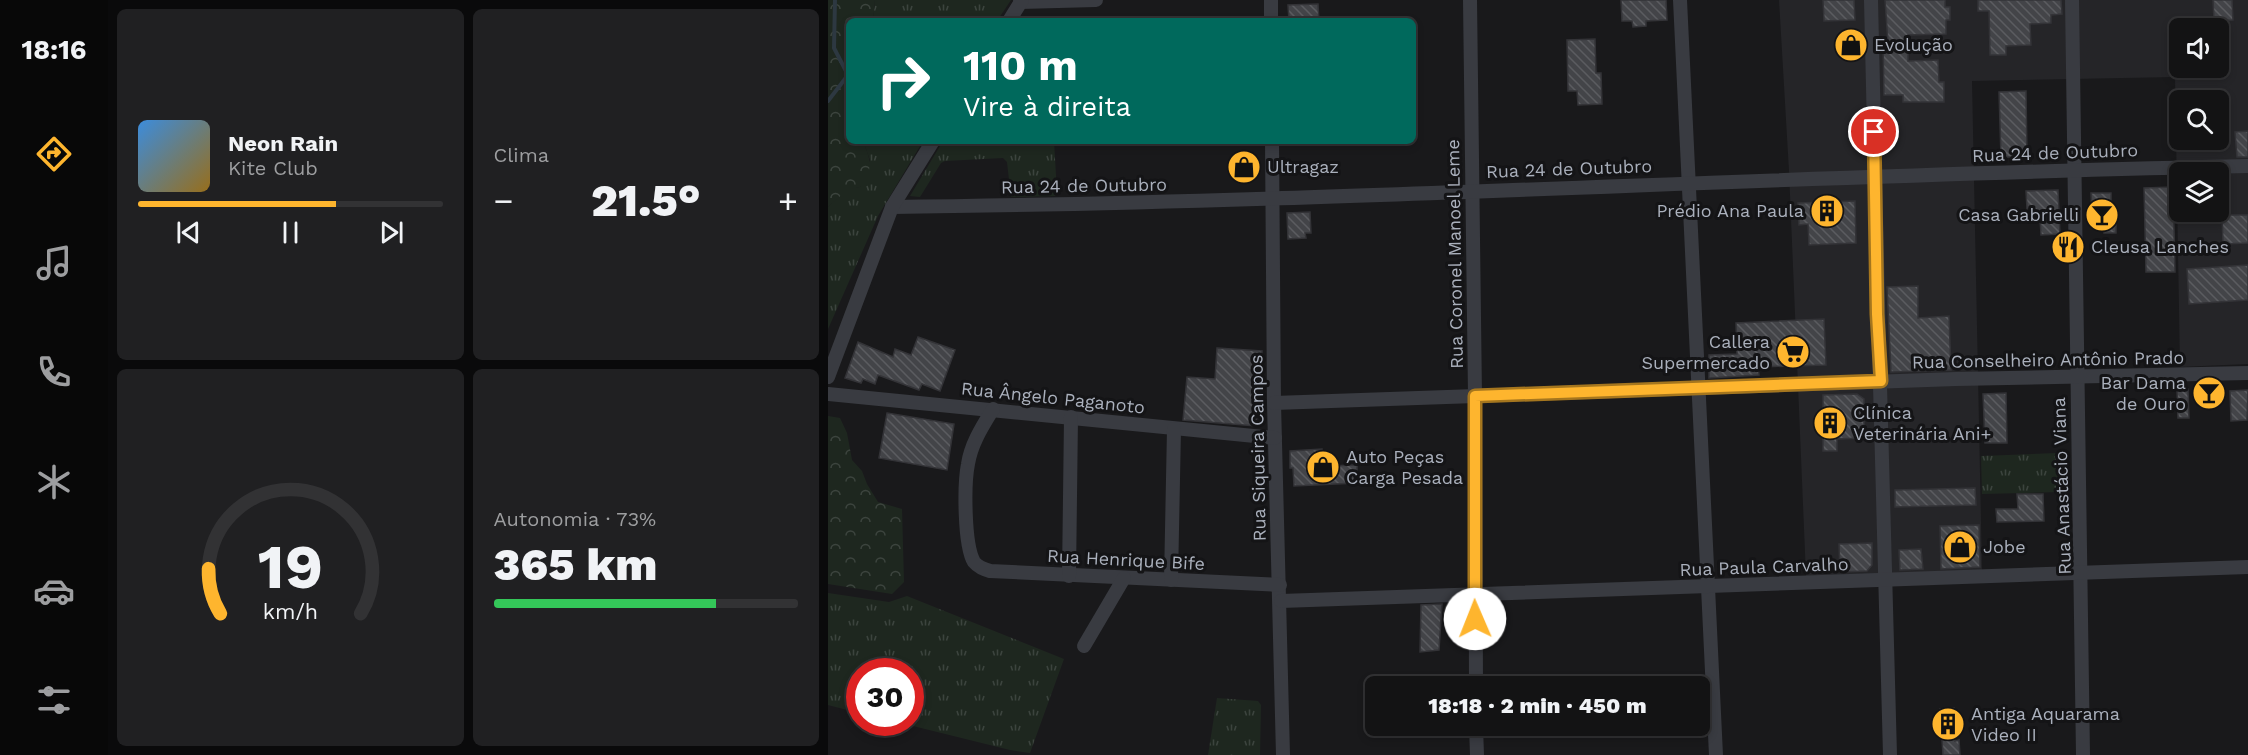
<!DOCTYPE html>
<html lang="pt">
<meta charset="utf-8">
<style>
body{margin:0;font-family:"Work Sans",sans-serif;background:#202022;color:#f1f3f6;height:100vh;display:flex;flex-direction:column;font-size:22px;white-space:nowrap}
*{box-sizing:border-box;margin:0}
p{font-size:20px;color:#9d9ea0}
.icon{flex:none;width:33px;height:33px;fill:none;stroke:currentColor;stroke-width:2;stroke-linecap:round;stroke-linejoin:round}
.map{position:relative;flex:1;overflow:hidden}
.panel{display:flex;flex-direction:column;gap:9px;padding:9px;background:#0a0a0b;width:720px}
.panel>*{flex:none}
.banner{position:absolute;left:18px;top:18px;width:570px;height:126px;border-radius:9px;box-shadow:0 3px 9px #0003,0 0 0 2px #323234;background:#00695c;color:#fff;overflow:hidden}
.fabs{position:absolute;left:1341px;top:18px;display:grid;gap:12px}
.fabs a{display:grid;place-items:center;width:60px;height:60px;border-radius:9px;background:#131314;box-shadow:0 3px 9px #0003,0 0 0 2px #323234;font-size:30px}
.speed{position:absolute;left:18px;top:658px;display:flex;gap:12px;font-size:30px;font-weight:700;text-align:center}
.speed>*{display:grid;place-content:center;width:78px;height:78px;border-radius:50%;background:#131314;box-shadow:0 3px 9px #0003,0 0 0 2px #323234;line-height:1}
.speed .limit{border:9px solid #d22;background:#fff;color:#111}
.pin{position:absolute;display:grid;place-items:center;width:51px;height:51px;color:#fff;margin:-26px;border:3px solid #fff;border-radius:50%;box-shadow:0 2px 6px #0007}
.me{position:absolute;width:66px;margin:-33px;rotate:359deg;stroke-linejoin:round;filter:drop-shadow(0 0 4px #0008)}
.turn{display:flex;align-items:center;gap:21px;height:126px;padding:0 18px;font-size:27px}
.turn .icon{width:78px;height:78px;stroke-width:2.5}
.turn b{display:block;font-size:42px;line-height:51px}
.big{font-size:45px;font-weight:800;line-height:1.1}
.panel .card{flex:1;display:flex;flex-direction:column;justify-content:center;gap:9px;min-width:0;padding:0 21px;border-radius:9px;background:#202022}
.panel .dial{align-items:center;gap:0}
.dial svg{height:156px;overflow:visible;fill:none;stroke:#323234;stroke-width:7;stroke-linecap:round;text-anchor:middle}
.dial text{fill:#f1f3f6;stroke:none}
.song{display:flex;align-items:center;gap:18px}
.cover{width:72px;height:72px;border-radius:9px;background:linear-gradient(135deg,hsl(210 70% 55%),hsl(40 70% 35%))}
.played{height:6px;border-radius:3px;background:linear-gradient(90deg,#feb52e 65%,#323234 65%)}
.keys{display:flex;justify-content:space-around;direction:ltr}
.heat{display:flex;justify-content:space-between;align-items:center;font-size:33px;direction:ltr}
.charge{height:9px;border-radius:4px;background:linear-gradient(90deg,#34c759 73%,#323234 0)}
.panel .tiles{flex:1;display:grid;gap:9px;grid-template-columns:repeat(2,1fr)}
.trip{position:absolute;left:537px;top:676px;width:345px;height:60px;border-radius:9px;background:#131314;box-shadow:0 3px 9px #0003,0 0 0 2px #323234;font-weight:800;line-height:60px;text-align:center}
main{display:flex;flex:1;min-height:0}
.dock{display:flex;flex-direction:column;width:108px;justify-content:space-around;align-items:center;background:#080808;color:#9d9ea0}
.dock .icon{width:42px;height:42px}
.dock .on{color:#feb52e}
.dock b{font-size:27px;color:#f1f3f6}
.map>svg:first-child{display:block}
.built{fill:#252528;fill-rule:evenodd}
.grass{fill:url(#grass-tufts)}
.forest{fill:url(#forest-crowns)}
.lines{fill:none;stroke-linecap:round;stroke-linejoin:round}
.stream{stroke:#2d3841;stroke-width:4}
.building{fill:url(#building-back-hatch);stroke:#333337;stroke-width:1.5}
.minor{stroke:#393b41;stroke-width:14}
.route-casing{stroke:#a5761e;stroke-width:15}
.route{stroke:#feb52e;stroke-width:10}
.labels{text-anchor:middle;stroke-width:6;stroke-linejoin:round;paint-order:stroke}
.poi-label{font-size:18px;fill:#aab0bc;stroke:#141416;text-anchor:start}
.street-label{font-size:18px;fill:#aab0bc;stroke:#141416}
</style>
<main>
<nav class="dock">
<b>18:16</b>
<svg class="icon on" aria-label="directions" viewBox="0 0 24 24"><path d="M12 3l9 9-9 9-9-9zM9 14v-3h6M13 9l2 2-2 2"/></svg>
<svg class="icon" aria-label="music" viewBox="0 0 24 24"><path d="M9 18V5l10-2v13"/><circle cx="6" cy="18" r="3"/><circle cx="16" cy="16" r="3"/></svg>
<svg class="icon" aria-label="phone" viewBox="0 0 24 24"><path d="M5 4h4l2 5-3 2q2 4 5 5l2-3 5 2v4C11 20 4 13 5 4z"/></svg>
<svg class="icon" aria-label="climate" viewBox="0 0 24 24"><path d="M12 3v18M4 7l16 10M4 17L20 7"/></svg>
<svg class="icon" aria-label="car" viewBox="0 0 24 24"><path d="M5 17H2v-5l4-1 3-4h7l3 4 3 1v5h-3M9 17h6M6 11h13"/><circle cx="7" cy="17" r="2"/><circle cx="17" cy="17" r="2"/></svg>
<svg class="icon" aria-label="filters" viewBox="0 0 24 24"><path d="M4 7h16M4 17h16"/><circle cx="9" cy="7" r="2"/><circle cx="15" cy="17" r="2"/></svg>
</nav>
<section class="panel">
<div class="tiles">
<div class="card">
<div class="song"><i class="cover"></i><div><b>Neon Rain</b><p>Kite Club</p></div></div>
<div class="played"></div>
<div class="keys"><svg class="icon" aria-label="previous" viewBox="0 0 24 24"><path d="M18 5L8 12l10 7zM5 5v14"/></svg><svg class="icon" aria-label="pause" viewBox="0 0 24 24"><path d="M8 5v14M16 5v14"/></svg><svg class="icon" aria-label="next" viewBox="0 0 24 24"><path d="M6 5l10 7-10 7zM19 5v14"/></svg></div>
</div>
<div class="card"><p>Clima</p>
<div class="heat"><a>−</a><b class="big">21.5°</b><a>+</a></div>
</div>
<div class="card dial"><svg viewBox="0 0 100 80">
<path d="M14 69A42 42 0 1 1 86 69"/>
<path d="M14 69A42 42 0 0 1 8 46" stroke="#feb52e"/>
<text x="50" y="56" font-size="32" font-weight="700">19</text>
<text x="50" y="72" font-size="11">km/h</text>
</svg></div>
<div class="card"><p>Autonomia · 73%</p><b class="big">365 km</b><div class="charge"></div></div>
</div>
</section>
<div class="map">
<svg width="1420" height="755" viewBox="0 0 1420 755">
<defs>
<pattern id="grass-tufts" width="24" height="20" patternUnits="userSpaceOnUse" patternTransform="scale(1.5)"><rect width="24" height="20" fill="#1e271f"/><path d="M3 7l-1-3M5 7V3M7 7l1-3M15 17l-1-3M17 17v-4M19 17l1-3" fill="none" stroke="#3c443e"/></pattern>
<pattern id="forest-crowns" width="20" height="18" patternUnits="userSpaceOnUse" patternTransform="scale(1.5)"><rect width="20" height="18" fill="#1e271f"/><path d="M2 6a3 3 0 1 1 6 0M12 15a3 3 0 1 1 6 0" fill="none" stroke="#3c443e"/></pattern>
<pattern id="building-back-hatch" width="6" height="6" patternUnits="userSpaceOnUse" patternTransform="scale(1.5)"><rect width="6" height="6" fill="#434448"/><path d="M-1 5l2 2M0 0l6 6M5-1l2 2" fill="none" stroke="#5b5c60"/></pattern>
</defs>
<rect width="100%" height="100%" fill="#19191b"/>
<!-- built -->
<path class="built" d="M951 0H1420V364L1352 367 1347 77 1144 81 1154 571 978 576 961 171ZM1352 28H1390V68H1352ZM1352 100H1390V140H1352ZM1352 172H1390V212H1352Z"/>
<!-- grass -->
<g class="grass">
<path d="M47 0H183L169 21H45Z"/>
<path d="M35 141H95L50 216 0 329V207L19 189 32 187 42 160Z"/>
<path d="M115 141H226L229 193 227 196 183 197 179 162 175 158 117 161 113 163 92 197 82 196Z"/>
<path d="M1229 453 1230 492 1154 494 1153 456Z"/>
<path d="M0 593 61 602 79 596 236 659 202 753 182 750 73 723H82V672H32L31 713 0 705Z"/>
<path d="M389 698 430 701 433 705 432 755H380Z"/>
</g>
<!-- forest -->
<g class="forest">
<path d="M0 0H47L45 21H21V141H35C43 162 46 167 32 187L19 190 0 207Z"/>
<path d="M0 416 12 418 19 433 24 460 34 471 39 484 50 502 74 509 76 582 64 594 0 584Z"/>
</g>
<g class="lines">
<!-- stream -->
<path class="stream" d="M0 101 20 75 6 48 7 0"/>
</g>
<!-- building -->
<g class="building">
<path d="M793 0H838L839 20 818 21V26L805 27 804 21H794Z"/>
<path d="M995 0H1026L1027 20 996 21Z"/>
<path d="M1057 0H1117V7H1122V20H1118V34L1080 35V61L1110 60 1111 82H1116V102H1075V95H1056L1055 43H1060Z"/>
<path d="M1150 0H1233L1234 14 1223 15V23L1202 24 1203 45 1178 46V55H1162L1161 11H1150Z"/>
<path d="M1385 0H1404L1405 20 1386 21Z"/>
<path d="M490 4 491 21H461L460 5Z"/>
<path d="M767 39 768 73H773L774 104 750 105 749 91H740L739 40Z"/>
<path d="M1198 91 1199 157H1173L1171 92Z"/>
<path d="M1420 131V157H1409L1407 132Z"/>
<path d="M1345 187 1347 272H1318L1316 188Z"/>
<path d="M1230 190 1232 234 1213 235 1212 218 1207 219 1206 208 1199 209 1198 191Z"/>
<path d="M1263 193H1283V221H1288V233H1276V225H1267V214H1264Z"/>
<path d="M1027 201 1028 243 981 245 980 224 971 225 970 203Z"/>
<path d="M482 212 483 233H477L478 238 460 239 459 213Z"/>
<path d="M1394 215H1420V243L1395 244Z"/>
<path d="M1420 265V300L1361 304 1359 269Z"/>
<path d="M1090 286V318L1121 316 1123 370 1063 372 1059 287Z"/>
<path d="M996 319 998 365 930 367 931 375 881 378V355L909 354 908 323Z"/>
<path d="M90 337 127 350 112 391 94 384 91 390 50 375 47 384 35 379 33 383 17 378 30 342 65 357 67 349 83 355Z"/>
<path d="M389 348 434 351 428 426 355 420 359 377 387 379Z"/>
<path d="M1349 389H1360L1361 418H1350Z"/>
<path d="M1420 390 1419 420 1403 421 1402 391Z"/>
<path d="M1178 393 1179 443H1157L1155 394Z"/>
<path d="M1029 394 1036 399V438L1009 439V451H995V395Z"/>
<path d="M59 413 126 424 119 470 51 458Z"/>
<path d="M494 449 495 466 529 465V483L466 486 465 468H462V451Z"/>
<path d="M1147 488 1148 505 1067 507V490Z"/>
<path d="M1189 494H1215L1216 521 1169 522 1168 509H1190Z"/>
<path d="M1151 525 1152 567 1113 569 1112 526Z"/>
<path d="M1044 543V565L1039 571 1012 572 1011 544Z"/>
<path d="M1093 549 1095 569 1072 570 1071 550Z"/>
<path d="M614 604 611 650 592 652 593 605Z"/>
<path d="M1126 708 1127 741 1131 740 1132 755H1115L1112 709Z"/>
</g>
<g class="lines">
<!-- minor -->
<g class="minor">
<path d="M443 0V21"/>
<path d="M642 0 647 396 648 687"/>
<path d="M852 0 888 755"/>
<path d="M1043 0C1049 252 1054 503 1062 755"/>
<path d="M1244 0 1255 755"/>
<path d="M192 2 268 0"/>
<path d="M181 21 194 0"/>
<path d="M444 141 446 403 455 755"/>
<path d="M64 207C516 202 968 175 1420 166"/>
<path d="M0 377 64 207 105 141"/>
<path d="M0 394 447 438"/>
<path d="M446 403 1128 379 1420 373"/>
<path d="M165 409C154 427 143 444 140 464 136 484 136 545 146 562 150 567 156 569 162 571L452 585"/>
<path d="M241 576 243 417"/>
<path d="M343 580 346 429"/>
<path d="M453 601 1420 567"/>
<path d="M256 646 296 578"/>
<path d="M648 726 649 755"/>
</g>
</g>
<g class="lines">
<defs>
<path id="route" d="M647 619V396L1053 381 1049 314 1046 132"/>
</defs>
<!-- route casing -->
<use href="#route" class="route-casing"/>
<!-- route -->
<use href="#route" class="route"/>
</g>
<!-- icons -->
<defs>
<symbol id="shop-disc" viewBox="-11 -11 22 22"><circle r="9.5" fill="#feb52e" stroke="#141416"/><path d="M-5-2.5h2.3a2.7 3.5 0 0 1 5.4 0H5L5.5 6h-11ZM-1.5-2.5h3a1.5 2.3 0 0 0-3 0Z" fill="#111"/></symbol>
<symbol id="building-disc" viewBox="-11 -11 22 22"><circle r="9.5" fill="#feb52e" stroke="#141416"/><path d="M-4-6H4V6H1V3H-1V6H-4ZM-2.5-4.3h1.7v1.8h-1.7ZM.8-4.3h1.7v1.8H.8ZM-2.5-1h1.7V.8h-1.7ZM.8-1h1.7V.8H.8Z" fill="#111"/></symbol>
<symbol id="bar-disc" viewBox="-11 -11 22 22"><circle r="9.5" fill="#feb52e" stroke="#141416"/><path d="M-6-5H6L.8 .8V4.5H3.5V6h-7V4.5H-.8V.8Z" fill="#111"/></symbol>
<symbol id="restaurant-disc" viewBox="-11 -11 22 22"><circle r="9.5" fill="#feb52e" stroke="#141416"/><path d="M-5-6h1v4h1v-4h1v4h1v-4h1v5L-1.5 .5V6h-2V.5L-5-1ZM5-6V6H3V1.5H1.5Q1.5-4 5-6Z" fill="#111"/></symbol>
<symbol id="supermarket-disc" viewBox="-11 -11 22 22"><circle r="9.5" fill="#feb52e" stroke="#141416"/><path d="M-6-5.5h2.5l.6 2H6L4.5 2H-2.5L-4.4-4H-6ZM-1.5 3.2a1.3 1.3 0 1 0 .1 0ZM3 3.2a1.3 1.3 0 1 0 .1 0Z" fill="#111"/></symbol>
</defs>
<g fill-rule="evenodd">
<use href="#shop-disc" x="1004" y="26" width="38" height="38"/>
<use href="#shop-disc" x="397" y="148" width="38" height="38"/>
<use href="#building-disc" x="980" y="192" width="38" height="38"/>
<use href="#bar-disc" x="1255" y="196" width="38" height="38"/>
<use href="#restaurant-disc" x="1221" y="228" width="38" height="38"/>
<use href="#supermarket-disc" x="946" y="333" width="38" height="38"/>
<use href="#bar-disc" x="1362" y="374" width="38" height="38"/>
<use href="#building-disc" x="983" y="404" width="38" height="38"/>
<use href="#shop-disc" x="476" y="448" width="38" height="38"/>
<use href="#shop-disc" x="1113" y="528" width="38" height="38"/>
<use href="#building-disc" x="1101" y="705" width="38" height="38"/>
</g>
<g class="labels">
<!-- poi labels -->
<g class="poi-label">
<text x="1046" y="51">Evolução</text>
<text x="439" y="173">Ultragaz</text>
<text x="976" y="217" text-anchor="end">Prédio Ana Paula</text>
<text x="1251" y="221" text-anchor="end">Casa Gabrielli</text>
<text x="1263" y="253">Cleusa Lanches</text>
<text x="942" y="348" text-anchor="end">Callera<tspan x="942" dy="21">Supermercado</tspan></text>
<text x="1358" y="389" text-anchor="end">Bar Dama<tspan x="1358" dy="21">de Ouro</tspan></text>
<text x="1025" y="419">Clínica<tspan x="1025" dy="21">Veterinária Ani+</tspan></text>
<text x="518" y="463">Auto Peças<tspan x="518" dy="21">Carga Pesada</tspan></text>
<text x="1155" y="553">Jobe</text>
<text x="1143" y="720">Antiga Aquarama<tspan x="1143" dy="21">Video II</tspan></text>
</g>
<!-- street labels -->
<g class="street-label">
<text transform="translate(1227 153) rotate(-2)" y="6">Rua 24 de Outubro</text>
<text transform="translate(741 169) rotate(-2)" y="6">Rua 24 de Outubro</text>
<text transform="translate(256 186) rotate(-1)" y="6">Rua 24 de Outubro</text>
<text transform="translate(627 254) rotate(-91)" y="6">Rua Coronel Manoel Leme</text>
<text transform="translate(1220 360) rotate(-1)" y="6">Rua Conselheiro Antônio Prado</text>
<text transform="translate(225 398) rotate(6)" y="6">Rua Ângelo Paganoto</text>
<text transform="translate(430 448) rotate(-91)" y="6">Rua Siqueira Campos</text>
<text transform="translate(1234 486) rotate(-92)" y="6">Rua Anastácio Viana</text>
<text transform="translate(298 560) rotate(3)" y="6">Rua Henrique Bife</text>
<text transform="translate(936 567) rotate(-2)" y="6">Rua Paula Carvalho</text>
</g>
</g>
</svg>
<div class="fabs">
<a><svg class="icon" aria-label="sound" viewBox="0 0 24 24"><path d="M4 9h4l5-4v14l-5-4H4zM17 9q2 3 0 6"/></svg></a>
<a><svg class="icon" aria-label="search" viewBox="0 0 24 24"><circle cx="10" cy="10" r="6"/><path d="M15 15l6 6"/></svg></a>
<a><svg class="icon" aria-label="layers" viewBox="0 0 24 24"><path d="M12 4l9 5-9 5-9-5zM3 14l9 5 9-5"/></svg></a>
</div>
<div class="speed"><div class="limit">30</div></div>
<div class="pin" style="left:1046px;top:132px;background:#d93025"><svg class="icon" aria-label="arrive" viewBox="0 0 24 24"><path d="M6 21V4h12l-3 4 3 4H6"/></svg></div>
<svg class="me" style="left:647px;top:619px" viewBox="-20 -20 40 40"><circle r="19" fill="#fff"/><path d="M0-13L10 11 0 6-10 11z" fill="#feb52e"/></svg>
<div class="trip">18:18 · 2 min · 450 m</div>
<div class="banner">
<div class="turn"><svg class="icon" aria-label="right" viewBox="0 0 24 24"><path d="M7 20v-9h11M14 6l5 5-5 5"/></svg><div><b>110 m</b>Vire à direita</div></div>
</div>
</div>
</main>
